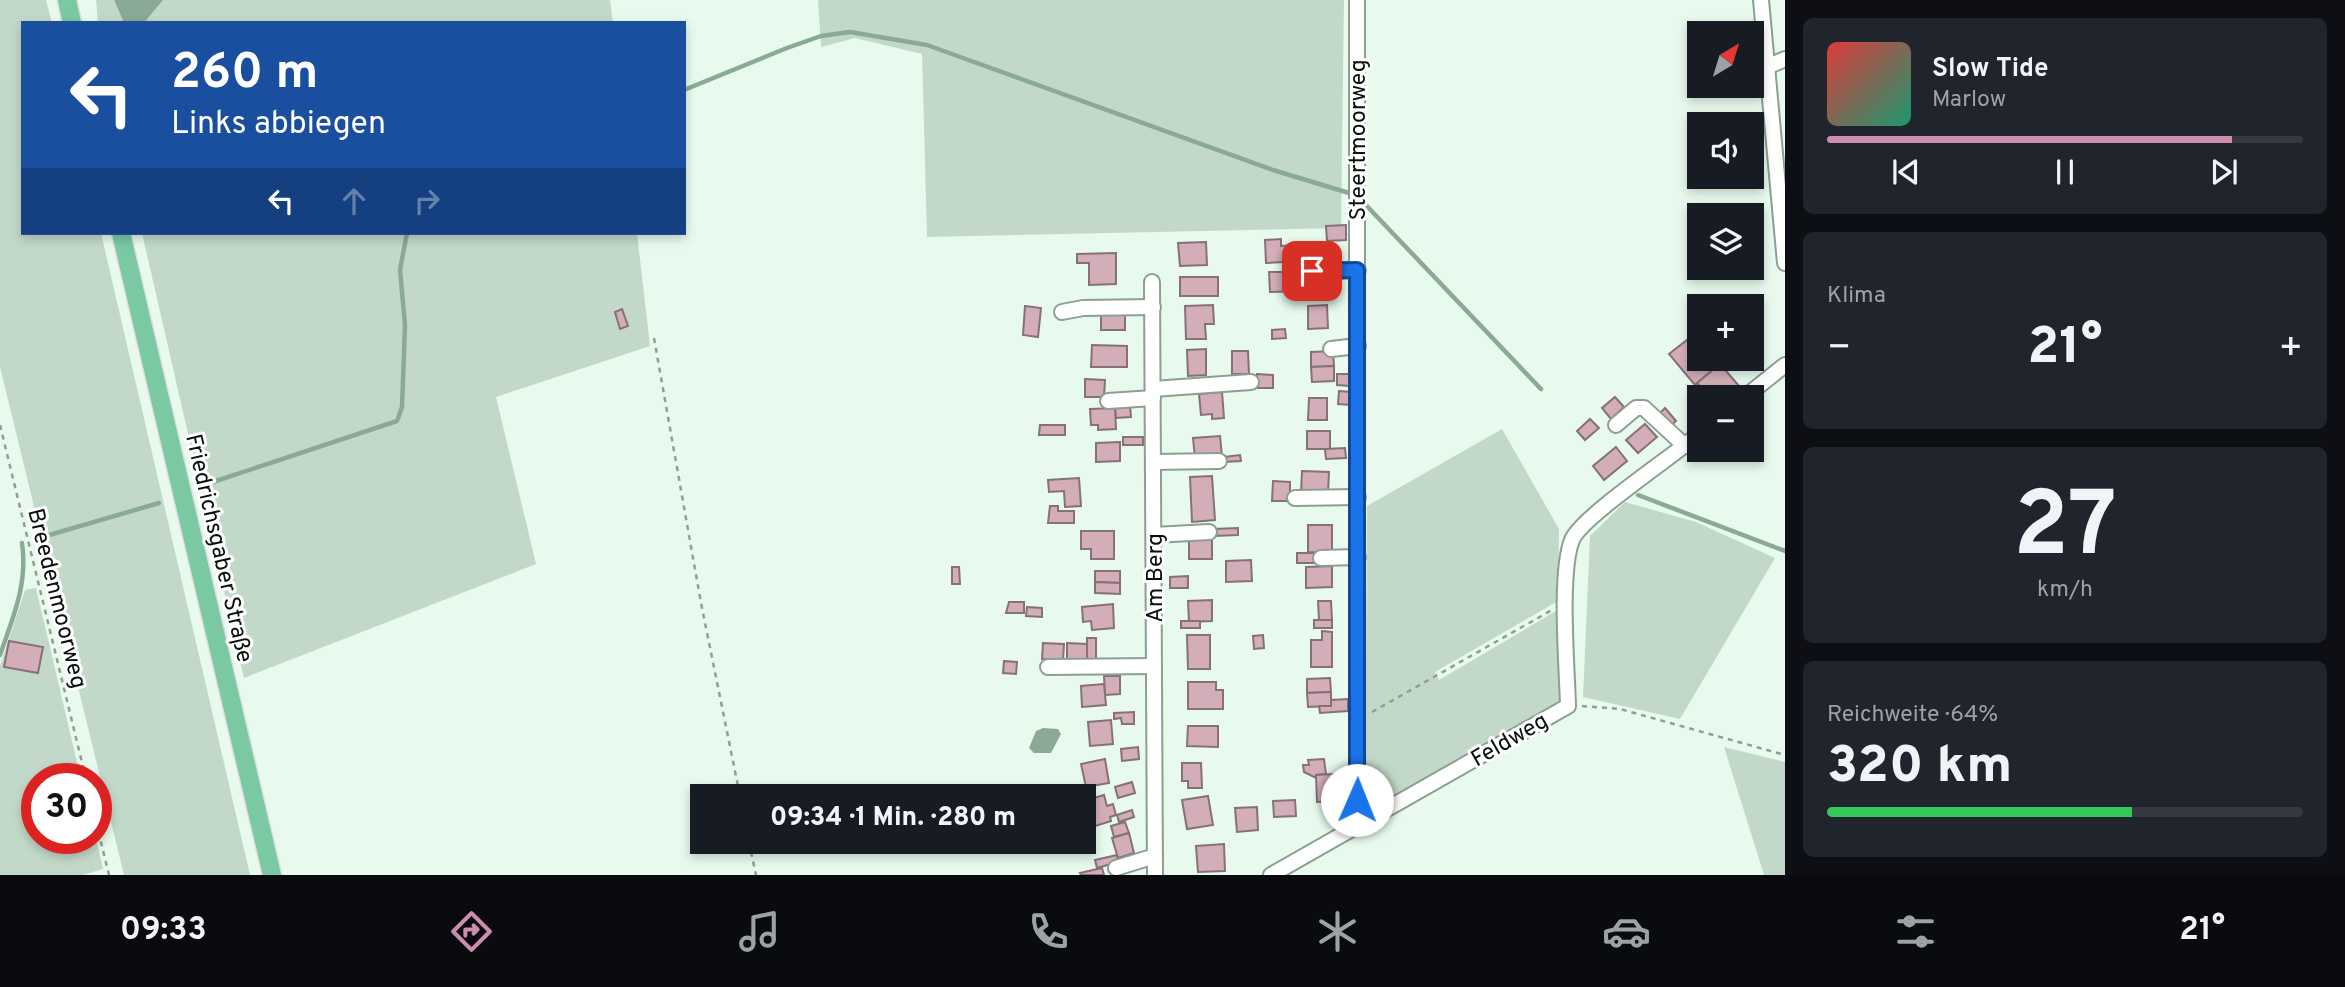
<!DOCTYPE html>
<html lang="de">
<meta charset="utf-8">
<style>
body{margin:0;font-family:Overpass,sans-serif;background:#20242c;color:#f1f3f6;height:100vh;display:flex;flex-direction:column;font-size:26px;white-space:nowrap}
*{box-sizing:border-box;margin:0}
p{font-size:23px;color:#9ea1a6}
.icon{flex:none;width:38px;height:38px;fill:none;stroke:currentColor;stroke-width:2;stroke-linecap:round;stroke-linejoin:round}
.map{position:relative;flex:1;overflow:hidden}
.sheet{display:flex;flex-direction:column;gap:18px;padding:18px;background:#0d0f14;width:560px}
.sheet>*{flex:none}
.guide{position:absolute;left:21px;top:21px;width:665px;height:214px;border-radius:0px;box-shadow:0 4px 10px #0003;background:#1a4fa0;color:#fff;overflow:hidden}
.needle{width:46px;rotate:38deg}
.fabs{position:absolute;left:1687px;top:21px;display:grid;gap:14px}
.fabs a{display:grid;place-items:center;width:77px;height:77px;border-radius:0px;background:#171b24;box-shadow:0 4px 10px #0003;font-size:35px}
.speed{position:absolute;left:21px;top:763px;display:flex;gap:14px;font-size:35px;font-weight:700;text-align:center}
.speed>*{display:grid;place-content:center;width:91px;height:91px;border-radius:50%;background:#171b24;box-shadow:0 4px 10px #0003;line-height:1}
.speed .limit{border:10px solid #d22;background:#fff;color:#111}
.pin{position:absolute;display:grid;place-items:center;width:60px;height:60px;color:#fff;margin:-30px;border-radius:14px;box-shadow:0 4px 10px #0006}
.me{position:absolute;width:77px;margin:-38px;rotate:1deg;stroke-linejoin:round;filter:drop-shadow(0 0 5px #0008)}
.turn{display:flex;align-items:center;gap:24px;height:147px;padding:0 35px;font-size:32px}
.turn .icon{width:91px;height:91px;stroke-width:2.5}
.turn b{display:block;font-size:49px;line-height:60px}
.lanes{display:flex;align-items:center;height:66px;padding:0 35px;background:#0003;justify-content:center;gap:35px;direction:ltr}
.lanes .off{opacity:.35}
.big{font-size:52px;font-weight:800;line-height:1.1}
.sheet .widget{flex:1;display:flex;flex-direction:column;justify-content:center;gap:10px;min-width:0;padding:0 24px;border-radius:10px;background:#20242c}
.sheet .dial{align-items:center;gap:0}
.dial b{font-size:91px;line-height:1}
.song{display:flex;align-items:center;gap:21px}
.cover{width:84px;height:84px;border-radius:10px;background:linear-gradient(135deg,hsl(0 70% 55%),hsl(160 70% 35%))}
.played{height:7px;border-radius:4px;background:linear-gradient(90deg,#cd8daf 85%,#363941 85%)}
.keys{display:flex;justify-content:space-around;direction:ltr}
.heat{display:flex;justify-content:space-between;align-items:center;font-size:38px;direction:ltr}
.charge{height:10px;border-radius:5px;background:linear-gradient(90deg,#34c759 64%,#363941 0)}
.trip{position:absolute;left:690px;top:784px;width:406px;height:70px;border-radius:0px;background:#171b24;box-shadow:0 4px 10px #0003;font-weight:800;line-height:70px;text-align:center}
.dock{display:flex;height:112px;justify-content:space-around;align-items:center;background:#090b0e;color:#9ea1a6}
.dock .icon{width:49px;height:49px}
.dock .selected{color:#cd8daf}
.dock b{font-size:32px;color:#f1f3f6}
main{display:flex;flex:1;min-height:0}
.map>svg:first-child{display:block}
.green{fill:#c2d9c9}
.water{fill:#8baa96}
.lines{fill:none;stroke-linecap:round;stroke-linejoin:round}
.stream{stroke:#8baa96;stroke-width:4.5}
.building{fill:#d3aeb9;stroke:#857177;stroke-width:2}
.minor-casing{stroke:#8d9e92;stroke-width:18}
.major-casing{stroke:#ddd;stroke-width:21}
.path{stroke:#909e94;stroke-width:2.5;stroke-dasharray:5 5;stroke-linecap:butt}
.minor{stroke:#fff;stroke-width:14}
.major{stroke:#7ac9a3;stroke-width:18}
.route-casing{stroke:#114b97;stroke-width:18}
.route{stroke:#1a73e8;stroke-width:12}
.labels{text-anchor:middle;stroke-width:6;stroke-linejoin:round;paint-order:stroke}
.street-label{font-size:23px;fill:#090f0b;stroke:#fff}
</style>
<main>
<div class="map">
<svg width="1785" height="875" viewBox="0 0 1785 875">
<rect width="100%" height="100%" fill="#e7faed"/>
<!-- green -->
<g class="green">
<path d="M0 0H46L52 23H23V233H101L250 875H124L0 367Z"/>
<path d="M96 0H114L124 23H98Z"/>
<path d="M163 0H610L613 23H144Z"/>
<path d="M818 0H1344L1341 228 927 237 922 54 855 38 821 47Z"/>
<path d="M142 233H637L650 346 496 397 536 564 244 678Z"/>
<path d="M1502 429 1559 529 1558 601 1435 672 1439 680 1561 608 1562 700 1365 814 1367 506Z"/>
<path d="M1625 502 1696 522 1775 558 1680 719 1583 697 1590 536Z"/>
<path d="M36 588 81 779H37V838H96L103 869 83 875H0V666L25 590Z"/>
<path d="M1724 747 1785 762V875H1764Z"/>
</g>
<!-- water -->
<g class="water">
<path d="M114 0H163L144 23H124Z"/>
<path d="M1043 728 1058 729 1061 734 1051 753H1034L1029 748 1036 731Z"/>
</g>
<g class="lines">
<!-- stream -->
<g class="stream">
<path d="M684 90 787 48 821 36 850 32 927 45 1273 170 1349 193"/>
<path d="M1363 202 1541 389"/>
<path d="M210 483 397 421 402 407 405 325 400 270 407 233"/>
<path d="M1638 495 1785 551"/>
<path d="M39 538 159 503"/>
<path d="M0 655C13 617 28 584 22 543"/>
</g>
</g>
<!-- building -->
<g class="building">
<path d="M1346 225V240L1327 241 1326 226Z"/>
<path d="M1281 239V246L1321 243 1322 260 1266 263 1265 240Z"/>
<path d="M1206 242 1207 265 1180 266 1178 243Z"/>
<path d="M1116 253V284L1089 285V263H1077V254Z"/>
<path d="M1269 272H1303L1304 291 1270 292Z"/>
<rect x="1180" y="277" width="38" height="19"/>
<path d="M1213 305 1214 324H1205L1206 339H1186L1185 306Z"/>
<path d="M1327 305 1328 328 1308 329V306Z"/>
<path d="M1025 306 1041 308 1038 337 1023 335Z"/>
<path d="M622 309 628 326 620 329 615 312Z"/>
<rect x="1101" y="310" width="24" height="20"/>
<path d="M1285 329 1286 338 1272 339V330Z"/>
<path d="M1692 336 1699 344V359H1711L1717 366 1695 385 1669 354Z"/>
<path d="M1092 345 1127 346V367H1091Z"/>
<path d="M1206 349V375L1188 376 1187 350Z"/>
<path d="M1232 351H1248L1249 374H1232Z"/>
<path d="M1333 351 1334 366 1311 367V352Z"/>
<path d="M1720 364 1739 386 1726 397H1709L1697 383Z"/>
<path d="M1334 366V381L1312 382 1311 367Z"/>
<path d="M1257 374 1273 375V388H1257Z"/>
<path d="M1337 374H1350V386L1337 385Z"/>
<path d="M1085 379 1105 380 1104 397H1085Z"/>
<path d="M1339 391 1352 392 1351 405 1338 404Z"/>
<path d="M1222 392 1224 418 1212 419V414L1201 415 1199 394Z"/>
<path d="M1615 397 1624 407 1611 419 1602 408Z"/>
<path d="M1309 398H1327V420H1308Z"/>
<path d="M1111 405H1130L1131 417 1116 418 1115 408Z"/>
<path d="M1115 408 1116 429 1098 430V425H1091L1090 409Z"/>
<path d="M1665 408 1676 421 1668 428 1658 415Z"/>
<path d="M1590 419 1599 428 1585 440 1577 431Z"/>
<path d="M1645 424 1657 437 1638 453 1626 440Z"/>
<path d="M1040 425H1065V435H1039Z"/>
<rect x="1307" y="431" width="23" height="18"/>
<path d="M1220 436 1222 457 1195 458 1193 438Z"/>
<rect x="1123" y="437" width="20" height="8"/>
<path d="M1120 442V461L1096 462V443Z"/>
<path d="M1616 447 1627 461 1604 480 1593 466Z"/>
<path d="M1345 448 1346 458 1326 459 1325 449Z"/>
<path d="M1240 455 1241 461 1224 462V457Z"/>
<path d="M1302 471 1329 472 1328 494 1301 493Z"/>
<path d="M1212 476 1215 520 1192 522 1190 477Z"/>
<path d="M1079 478 1081 506 1065 507 1064 491 1049 492 1048 480Z"/>
<path d="M1273 481 1290 482V501H1272Z"/>
<path d="M1050 506H1058V511H1074V523H1048Z"/>
<path d="M1308 525H1332V553L1308 552Z"/>
<path d="M1238 528V535L1214 536 1213 529Z"/>
<path d="M1081 531H1114V559H1091V549H1081Z"/>
<rect x="1189" y="538" width="23" height="21"/>
<rect x="1297" y="553" width="17" height="10"/>
<path d="M1251 560 1252 581 1226 582V561Z"/>
<path d="M1332 566V587L1306 588V567Z"/>
<path d="M952 567H959L960 584H952Z"/>
<path d="M1095 571H1120V583L1095 582Z"/>
<path d="M1188 576V588H1170V577Z"/>
<path d="M1095 582 1120 583V594L1095 593Z"/>
<path d="M1212 600V621L1189 622 1188 601Z"/>
<path d="M1318 601H1331L1332 620H1319Z"/>
<path d="M1009 602H1024V613H1006Z"/>
<path d="M1113 604 1114 628 1092 630 1091 621 1083 622 1082 607Z"/>
<path d="M1027 607 1042 608V617L1026 616Z"/>
<rect x="1314" y="620" width="18" height="8"/>
<rect x="1181" y="621" width="19" height="7"/>
<path d="M1322 631 1332 632V667H1311V640H1322Z"/>
<path d="M1187 635H1210V669H1188Z"/>
<path d="M1263 635 1264 648 1254 649 1253 636Z"/>
<path d="M1087 638H1096V660L1087 659Z"/>
<path d="M9 641 43 647 38 673 4 667Z"/>
<path d="M1043 643 1064 644 1063 660 1042 659Z"/>
<path d="M1067 643 1087 644V661H1067Z"/>
<path d="M1004 661 1017 662 1016 674 1003 673Z"/>
<path d="M1104 676H1120V694L1105 695Z"/>
<path d="M1330 678 1331 692 1307 693V679Z"/>
<path d="M1188 682H1216V690H1223V709H1188Z"/>
<path d="M1104 684 1106 705 1082 707 1081 686Z"/>
<path d="M1331 692V706L1308 707 1307 693Z"/>
<path d="M1348 699V711L1320 713 1319 706H1331V700Z"/>
<path d="M1134 712V724H1122L1121 718 1114 719V713Z"/>
<path d="M1111 720 1113 744 1090 746 1088 722Z"/>
<path d="M1188 726H1218V747L1187 746Z"/>
<path d="M1138 747 1139 759 1122 761 1121 749Z"/>
<path d="M1105 759 1109 783 1086 787 1081 764Z"/>
<path d="M1324 759 1326 774 1316 775V778L1304 772 1303 765H1309L1308 760Z"/>
<path d="M1182 763H1201L1202 788H1188V781H1182Z"/>
<path d="M1334 774 1335 801 1317 802 1316 775Z"/>
<path d="M1132 782 1135 793 1118 798 1115 787Z"/>
<path d="M1104 795 1107 806 1113 804 1116 815 1110 817 1111 821 1095 826 1087 800Z"/>
<path d="M1208 796 1213 825 1187 829 1182 800Z"/>
<path d="M1295 800 1296 816 1274 817 1273 801Z"/>
<path d="M1257 807 1258 830 1237 832 1235 808Z"/>
<path d="M1132 810 1134 817 1119 822 1117 815Z"/>
<path d="M1125 822 1129 833 1114 837 1111 826Z"/>
<path d="M1129 833 1134 853 1118 858 1112 838Z"/>
<path d="M1224 844 1225 871 1198 872 1196 846Z"/>
<path d="M1117 855 1118 862 1097 868 1095 860Z"/>
<path d="M1102 868 1104 875H1081L1080 873Z"/>
</g>
<g class="lines">
<defs>
<g id="minor">
<path d="M1761 0 1785 263"/>
<path d="M1767 67 1785 59"/>
<path d="M1312 271 1358 270"/>
<path d="M1152 282 1155 875"/>
<path d="M1062 312 1083 308 1153 307"/>
<path d="M1331 349 1358 346"/>
<path d="M1153 389 1251 382"/>
<path d="M1745 397 1785 365"/>
<path d="M1108 401 1153 398"/>
<path d="M1616 425 1636 408H1644L1685 446"/>
<path d="M1153 462 1219 461"/>
<path d="M1295 498 1358 497"/>
<path d="M1154 535 1209 532"/>
<path d="M1321 558 1358 557"/>
<path d="M1048 667 1154 666"/>
<path d="M1357 827V0"/>
<path d="M1116 868 1155 856"/>
<path d="M1271 875 1568 706C1567 666 1559 573 1572 540 1580 518 1676 454 1699 434"/>
</g>
<g id="major">
<path d="M67 0 72 23"/>
<path d="M121 233 272 875"/>
</g>
</defs>
<!-- minor casing -->
<use href="#minor" class="minor-casing"/>
<!-- major casing -->
<use href="#major" class="major-casing"/>
<!-- path -->
<g class="path">
<path d="M654 338 701 603 740 796"/>
<path d="M0 425 86 779"/>
<path d="M1582 706 1620 709 1785 755"/>
<path d="M1372 712 1552 610"/>
<path d="M96 822 109 875"/>
<path d="M749 842 756 875"/>
</g>
<!-- minor -->
<use href="#minor" class="minor"/>
<!-- major -->
<use href="#major" class="major"/>
</g>
<g class="lines">
<defs>
<path id="route" d="M1312 271 1357 270V800"/>
</defs>
<!-- route casing -->
<use href="#route" class="route-casing"/>
<!-- route -->
<use href="#route" class="route"/>
</g>
<g class="labels">
<!-- street labels -->
<g class="street-label">
<text transform="translate(1357 140) rotate(-90)" y="8">Steertmoorweg</text>
<text transform="translate(220 548) rotate(77)" y="8">Friedrichsgaber Straße</text>
<text transform="translate(1154 578) rotate(-90)" y="8">Am Berg</text>
<text transform="translate(58 598) rotate(76)" y="8">Breedenmoorweg</text>
<text transform="translate(1509 739) rotate(-30)" y="8">Feldweg</text>
</g>
</g>
</svg>
<div class="fabs">
<a><svg class="needle" viewBox="-14 -14 28 28"><path d="M0-13l5 13h-10z" fill="#e53935"/><path d="M0 13l5-13h-10z" fill="#9ea1a6"/></svg></a>
<a><svg class="icon" aria-label="sound" viewBox="0 0 24 24"><path d="M4 9h4l5-4v14l-5-4H4zM17 9q2 3 0 6"/></svg></a>
<a><svg class="icon" aria-label="layers" viewBox="0 0 24 24"><path d="M12 4l9 5-9 5-9-5zM3 14l9 5 9-5"/></svg></a>
<a>+</a>
<a>−</a>
</div>
<div class="speed"><div class="limit">30</div></div>
<div class="pin" style="left:1312px;top:271px;background:#d93025"><svg class="icon" aria-label="arrive" viewBox="0 0 24 24"><path d="M6 21V4h12l-3 4 3 4H6"/></svg></div>
<svg class="me" style="left:1357px;top:800px" viewBox="-20 -20 40 40"><circle r="19" fill="#fff"/><path d="M0-13L10 11 0 6-10 11z" fill="#1a73e8"/></svg>
<div class="trip">09:34 · 1 Min. · 280 m</div>
<div class="guide">
<div class="turn"><svg class="icon" aria-label="left" viewBox="0 0 24 24"><path d="M17 20v-9H6M10 6l-5 5 5 5"/></svg><div><b>260 m</b>Links abbiegen</div></div>
<div class="lanes"><svg class="icon" aria-label="left" viewBox="0 0 24 24"><path d="M17 20v-9H6M10 6l-5 5 5 5"/></svg><svg class="icon off" aria-label="ahead" viewBox="0 0 24 24"><path d="M12 20V5M6 11l6-6 6 6"/></svg><svg class="icon off" aria-label="right" viewBox="0 0 24 24"><path d="M7 20v-9h11M14 6l5 5-5 5"/></svg></div>
</div>
</div>
<section class="sheet">
<div class="widget">
<div class="song"><i class="cover"></i><div><b>Slow Tide</b><p>Marlow</p></div></div>
<div class="played"></div>
<div class="keys"><svg class="icon" aria-label="previous" viewBox="0 0 24 24"><path d="M18 5L8 12l10 7zM5 5v14"/></svg><svg class="icon" aria-label="pause" viewBox="0 0 24 24"><path d="M8 5v14M16 5v14"/></svg><svg class="icon" aria-label="next" viewBox="0 0 24 24"><path d="M6 5l10 7-10 7zM19 5v14"/></svg></div>
</div>
<div class="widget"><p>Klima</p>
<div class="heat"><a>−</a><b class="big">21°</b><a>+</a></div>
</div>
<div class="widget dial"><b>27</b><p>km/h</p></div>
<div class="widget"><p>Reichweite · 64%</p><b class="big">320 km</b><div class="charge"></div></div>
</section>
</main>
<nav class="dock">
<b>09:33</b>
<svg class="icon selected" aria-label="directions" viewBox="0 0 24 24"><path d="M12 3l9 9-9 9-9-9zM9 14v-3h6M13 9l2 2-2 2"/></svg>
<svg class="icon" aria-label="music" viewBox="0 0 24 24"><path d="M9 18V5l10-2v13"/><circle cx="6" cy="18" r="3"/><circle cx="16" cy="16" r="3"/></svg>
<svg class="icon" aria-label="phone" viewBox="0 0 24 24"><path d="M5 4h4l2 5-3 2q2 4 5 5l2-3 5 2v4C11 20 4 13 5 4z"/></svg>
<svg class="icon" aria-label="climate" viewBox="0 0 24 24"><path d="M12 3v18M4 7l16 10M4 17L20 7"/></svg>
<svg class="icon" aria-label="car" viewBox="0 0 24 24"><path d="M5 17H2v-5l4-1 3-4h7l3 4 3 1v5h-3M9 17h6M6 11h13"/><circle cx="7" cy="17" r="2"/><circle cx="17" cy="17" r="2"/></svg>
<svg class="icon" aria-label="filters" viewBox="0 0 24 24"><path d="M4 7h16M4 17h16"/><circle cx="9" cy="7" r="2"/><circle cx="15" cy="17" r="2"/></svg>
<b>21°</b>
</nav>
